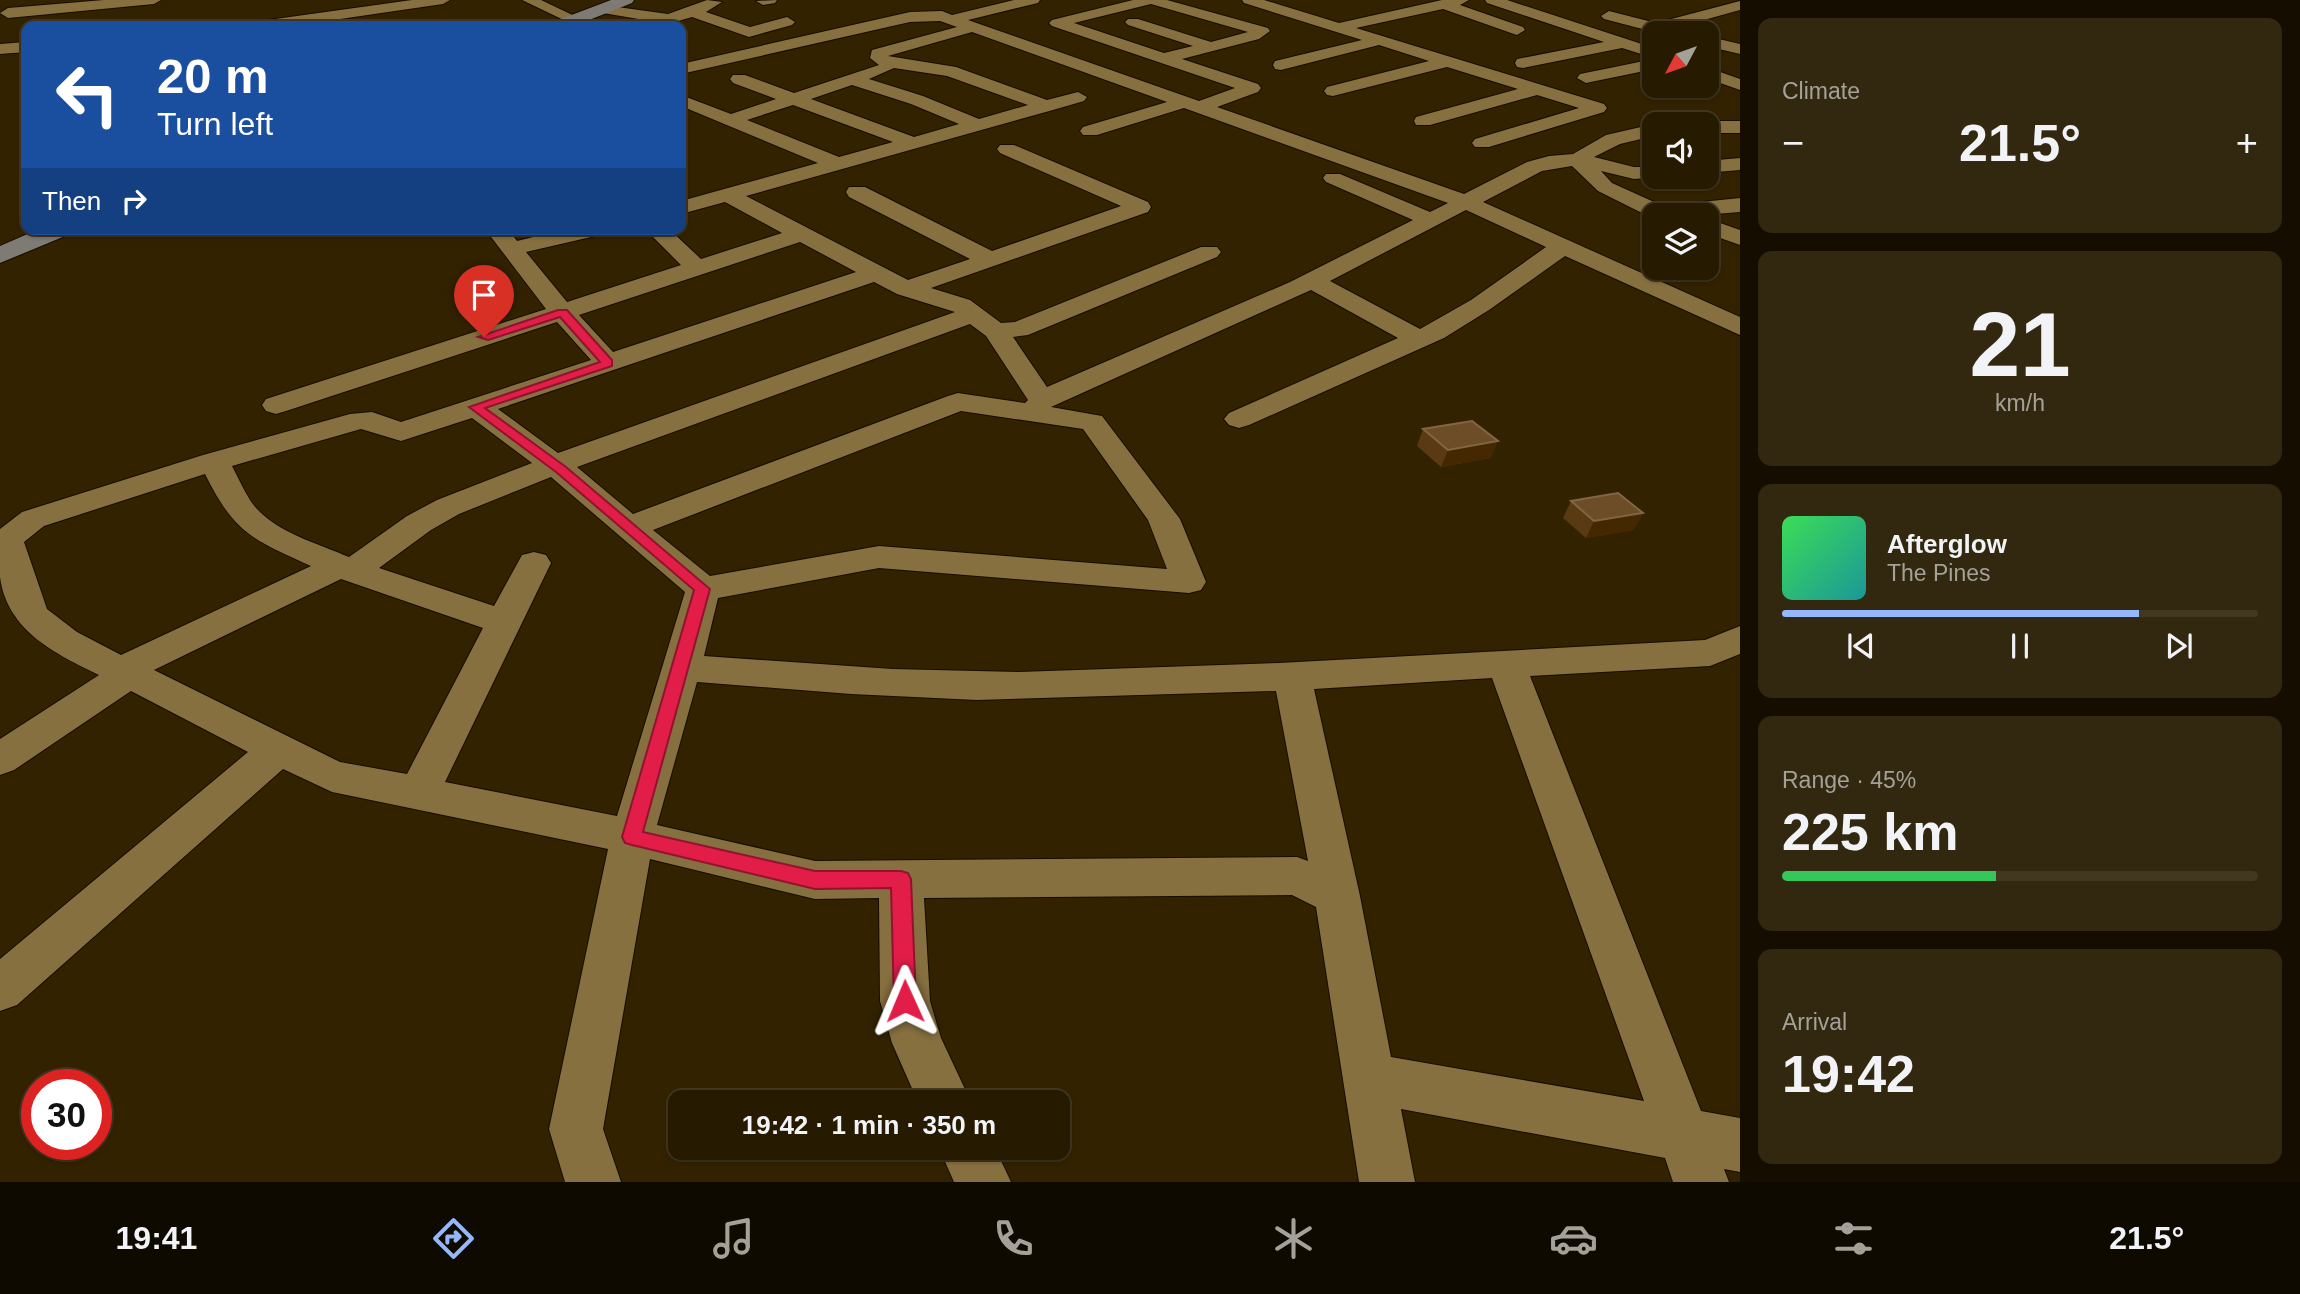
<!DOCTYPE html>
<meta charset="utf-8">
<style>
body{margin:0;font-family:Helvetica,sans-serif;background:#32270f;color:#f1f3f6;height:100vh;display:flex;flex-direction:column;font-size:26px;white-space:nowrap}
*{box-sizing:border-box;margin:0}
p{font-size:23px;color:#a4a199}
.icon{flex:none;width:38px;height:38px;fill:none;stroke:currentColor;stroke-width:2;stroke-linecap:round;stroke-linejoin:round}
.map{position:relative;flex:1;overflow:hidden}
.details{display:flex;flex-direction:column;gap:18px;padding:18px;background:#150e00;width:560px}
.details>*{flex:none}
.top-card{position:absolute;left:21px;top:21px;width:665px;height:214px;border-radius:14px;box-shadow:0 2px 5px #0004,0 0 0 2px #423822;background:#1a4fa0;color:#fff;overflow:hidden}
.needle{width:46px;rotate:229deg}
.tools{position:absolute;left:1642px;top:21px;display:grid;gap:14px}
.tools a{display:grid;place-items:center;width:77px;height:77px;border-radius:14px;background:#261a00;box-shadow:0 2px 5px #0004,0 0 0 2px #423822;font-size:35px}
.speed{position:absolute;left:21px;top:1069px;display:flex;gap:14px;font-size:35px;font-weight:700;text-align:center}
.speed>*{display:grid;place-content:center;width:91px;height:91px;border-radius:50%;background:#261a00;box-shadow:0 2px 5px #0004,0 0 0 2px #423822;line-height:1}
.speed .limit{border:10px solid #d22;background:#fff;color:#111}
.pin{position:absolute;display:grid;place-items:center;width:60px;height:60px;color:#fff;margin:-72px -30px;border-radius:50% 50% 50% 0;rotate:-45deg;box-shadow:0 0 7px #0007}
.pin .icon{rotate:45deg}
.me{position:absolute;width:77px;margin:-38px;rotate:359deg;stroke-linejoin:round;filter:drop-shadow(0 0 5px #0008)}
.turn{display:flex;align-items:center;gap:24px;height:147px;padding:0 21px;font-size:32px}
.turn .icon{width:91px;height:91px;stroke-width:2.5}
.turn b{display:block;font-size:49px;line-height:60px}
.then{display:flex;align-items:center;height:66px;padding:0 21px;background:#0003;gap:14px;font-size:26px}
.big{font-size:52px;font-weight:700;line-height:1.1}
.details .tile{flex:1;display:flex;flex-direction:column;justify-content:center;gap:10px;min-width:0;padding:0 24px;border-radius:14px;background:#32270f}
.details .dial{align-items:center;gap:0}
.dial b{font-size:91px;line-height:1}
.song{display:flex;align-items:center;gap:21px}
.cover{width:84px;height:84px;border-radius:10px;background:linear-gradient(135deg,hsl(130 70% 55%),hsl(180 70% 35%))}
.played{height:7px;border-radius:4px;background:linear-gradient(90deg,#94b7fd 75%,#423822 75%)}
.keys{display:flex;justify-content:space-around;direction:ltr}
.heat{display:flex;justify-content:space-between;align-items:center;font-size:38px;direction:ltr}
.charge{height:10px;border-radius:5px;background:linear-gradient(90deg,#34c759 45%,#423822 0)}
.trip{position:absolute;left:668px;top:1090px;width:402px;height:70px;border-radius:14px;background:#261a00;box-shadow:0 2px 5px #0004,0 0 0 2px #423822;font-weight:700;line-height:70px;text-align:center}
.tab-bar{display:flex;height:112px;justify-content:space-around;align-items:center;background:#0f0a00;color:#a4a199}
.tab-bar .icon{width:49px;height:49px}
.tab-bar .selected{color:#94b7fd}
.tab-bar b{font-size:32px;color:#f1f3f6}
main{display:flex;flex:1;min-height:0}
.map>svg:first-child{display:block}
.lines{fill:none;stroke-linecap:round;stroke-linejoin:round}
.street-casing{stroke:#170c00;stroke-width:2}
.secondary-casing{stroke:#170c00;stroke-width:2}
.street{fill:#877040;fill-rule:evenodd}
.secondary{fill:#7e7a74;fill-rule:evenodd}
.wall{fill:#5a3a13}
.shaded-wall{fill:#432802}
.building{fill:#6c4d28;stroke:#826643;stroke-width:2}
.route{fill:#e11d48;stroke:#92132f;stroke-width:2}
</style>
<main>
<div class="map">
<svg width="1740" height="1182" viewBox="0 0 1740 1182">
<rect width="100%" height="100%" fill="#322200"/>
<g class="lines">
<defs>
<g id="street">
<path d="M104 0H161L154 4 8 18 0 13 8 8Z"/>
<path d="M412 0H450L443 4 292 26H253L261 21Z"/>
<path d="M522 0H541L583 20 580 23H570Z"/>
<path d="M707 0 722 2 706 12 750 27 787 17 795 22 792 25 749 37 692 17 668 24 603 13 596 9 603 5 668 14Z"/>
<path d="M777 0 775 3 763 5 756 1Z"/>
<path d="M1014 0H1040L1038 3 968 20 1199 101 1235 88 1052 26 1049 23 1052 20 1133 0H1167L1268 28 1270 31 1259 39 1182 59 1258 84 1261 88 1258 92 1217 107 1464 194 1527 162 1549 156 1573 154 1606 135 1654 124V136L1620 144 1594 157 1634 167H1654V177H1661L1634 179 1601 171 1612 183 1663 206 1740 198V212L1703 215H1654L1652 218 1598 191 1572 166 1542 171 1483 202 1740 317V335L1565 256 1489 310 1444 338 1249 425 1239 428 1229 425 1224 419 1229 413 1398 338 1311 290 1051 407 1102 416 1180 519 1206 582 1201 590 1189 593 879 568 718 598 704 656 893 669 1019 672 1279 663 1705 640 1740 626V654L1710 666 1530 676 1701 1111 1740 1118V1172L1724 1169 1729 1182H1673L1665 1158 1401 1109 1415 1182H1359L1316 907 1292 895 924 898 930 1001 941 1038 971 1102H918L892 1043 880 1001 879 898 815 899 650 859 603 1129 621 1182H565L549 1129 608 849 332 792 283 769 17 1005 0 1011V959L248 752 131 691 14 770 0 775V739L99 675C56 654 7 631 0 577 0 562 0 544 0 529L22 512 203 455 350 414 372 412 401 422 591 360 557 322 286 411 276 414 266 411 262 405 266 399 546 309 485 229H508L517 241 566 229H607L604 234 526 252 567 302 681 265 645 229H669L701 259 782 233 725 202 681 214V201L818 163 681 106V95L731 114 776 99 733 83 730 79 733 75H745L794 93 879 65 870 58 872 50 957 27 940 21 910 22 681 74V64L910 12 942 11 952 15ZM1151 4 1248 32 1211 42 1138 19H1128L1125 22 1128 25 1193 46 1164 53 1074 23ZM972 32 1167 102 1083 127 1080 131 1083 135H1097L1184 108 1448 203 1430 212 1340 174H1326L1323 178 1326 182 1413 220 1290 282 1047 387 1013 337 1028 335 1217 257 1221 252 1217 247H1201L1015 322 1001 323 970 300 931 288 1148 212 1151 207 1148 202 1014 145H1000L997 149 1000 153 1121 206 992 251 865 187H849L846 192 849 197 970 259 908 280 746 196 1053 110 1084 101 1087 97 1078 92 1047 100 956 67 888 56ZM894 68 947 76 1028 105 979 119 923 96 869 79ZM852 85 911 104 959 124 914 137 811 99ZM793 105 893 142 839 157 747 120ZM1466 210 1546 247 1471 300 1420 329 1330 281ZM800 242 856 272 613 352 579 315ZM874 282 897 294 955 312 558 453 498 409ZM970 324 986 336 1028 400 1025 403 958 393 948 396 633 514 577 467ZM961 411 1083 429 1148 520 1167 569 879 546 710 576 653 530ZM472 418 532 463 437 500 407 516 349 557C317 543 270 531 250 500 243 489 238 477 232 466L361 429 401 441ZM205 474C235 534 252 539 311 566L121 655 77 632 47 609 24 542 44 526ZM551 477 685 592 617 816 445 782 551 563 546 555 534 552 522 555 494 606 379 568 431 530 459 514ZM341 579 483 628 407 774 340 762 154 670ZM1492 678 1644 1101 1391 1057 1360 896 1314 689ZM697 682 851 694 977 700 1276 691 1308 861 1297 857 815 861 657 825Z"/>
<path d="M1242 0H1264L1339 23 1442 0H1469L1460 5 1523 27 1525 30 1517 35 1511 33 1443 9 1356 28 1604 104 1607 108 1604 112 1489 147H1475L1472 143 1475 139 1579 108 1537 95 1430 125H1416L1414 121 1416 117 1518 89 1447 67 1333 96 1327 95 1324 91 1327 87 1429 61 1379 45 1281 70 1275 69 1273 65 1275 61 1362 40 1244 3Z"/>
<path d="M1485 0H1507L1654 48V58L1622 48 1523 68 1517 67 1515 63 1517 59 1604 42 1487 3Z"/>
<path d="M1740 1V10L1675 28 1684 33H1654V37L1650 31 1604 19 1601 16 1609 11 1656 23Z"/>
<path d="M1706 36 1740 44V54L1706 46Z"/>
<path d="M26 42V52L0 54V44Z"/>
<path d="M1654 59V69L1586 83 1577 78 1580 74Z"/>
<path d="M1706 67 1740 79V90L1706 78Z"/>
<path d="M1706 82 1712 86 1709 90 1678 96 1669 91 1678 86H1706Z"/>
<path d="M1706 121H1740V133H1706V124H1698Z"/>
<path d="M1740 158V170L1706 173V161Z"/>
<path d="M1706 218 1740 230V245L1706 233Z"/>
<path d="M939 1148H995L1011 1182H954Z"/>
</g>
<g id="secondary">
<path d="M611 0H634L632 3 574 26H550L553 22Z"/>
<path d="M39 229H73L70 234 0 263V246Z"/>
</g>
</defs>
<!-- street casing -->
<use href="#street" class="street-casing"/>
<!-- secondary casing -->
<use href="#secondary" class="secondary-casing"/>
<!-- street -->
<use href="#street" class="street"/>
<!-- secondary -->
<use href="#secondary" class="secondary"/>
</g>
<!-- wall -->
<g class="wall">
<path d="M1423 429 1491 458 1441 467 1417 446Z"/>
<path d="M1571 501 1643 513 1633 530 1586 538 1563 518Z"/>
</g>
<!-- shaded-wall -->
<g class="shaded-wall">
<path d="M1498 441 1491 458 1441 467 1448 450Z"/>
<path d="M1643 513 1633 530 1586 538 1594 521Z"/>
</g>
<!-- building -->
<g class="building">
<path d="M1472 421 1498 441 1448 450 1423 429Z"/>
<path d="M1618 493 1643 513 1594 521 1571 501Z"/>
</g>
<!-- route -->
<path class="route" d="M558 310H567L612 360V366L485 408 566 467 710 589 643 832 815 871H901L908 873 911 879 916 1001 913 1008 905 1011 897 1008 894 1001 891 888 815 889 632 845 625 843 622 837 694 590 556 472 469 407 600 362 560 317 488 340 478 337Z"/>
</svg>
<div class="tools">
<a><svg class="needle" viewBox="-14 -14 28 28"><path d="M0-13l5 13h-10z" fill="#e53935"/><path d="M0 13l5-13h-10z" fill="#a4a199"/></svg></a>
<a><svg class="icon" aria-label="sound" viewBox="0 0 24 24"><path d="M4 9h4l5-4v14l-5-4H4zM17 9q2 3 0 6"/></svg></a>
<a><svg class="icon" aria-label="layers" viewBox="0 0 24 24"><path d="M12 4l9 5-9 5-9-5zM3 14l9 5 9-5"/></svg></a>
</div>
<div class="speed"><div class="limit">30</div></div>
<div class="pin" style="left:484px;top:337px;background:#d93025"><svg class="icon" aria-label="arrive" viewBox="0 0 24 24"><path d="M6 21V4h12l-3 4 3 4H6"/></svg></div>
<svg class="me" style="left:905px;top:1001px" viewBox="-20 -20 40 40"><path d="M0-17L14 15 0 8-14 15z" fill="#e11d48" stroke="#fff" stroke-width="4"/></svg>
<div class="trip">19:42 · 1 min · 350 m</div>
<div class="top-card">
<div class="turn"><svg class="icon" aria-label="left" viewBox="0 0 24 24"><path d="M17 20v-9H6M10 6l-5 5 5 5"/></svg><div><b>20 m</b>Turn left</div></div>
<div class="then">Then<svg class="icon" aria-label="right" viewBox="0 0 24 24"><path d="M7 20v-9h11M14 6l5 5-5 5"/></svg></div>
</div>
</div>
<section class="details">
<div class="tile"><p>Climate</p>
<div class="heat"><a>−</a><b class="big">21.5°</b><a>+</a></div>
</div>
<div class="tile dial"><b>21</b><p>km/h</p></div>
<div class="tile">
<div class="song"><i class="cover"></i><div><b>Afterglow</b><p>The Pines</p></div></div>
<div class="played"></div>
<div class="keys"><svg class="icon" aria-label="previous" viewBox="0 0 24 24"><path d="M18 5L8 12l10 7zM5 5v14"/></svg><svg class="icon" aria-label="pause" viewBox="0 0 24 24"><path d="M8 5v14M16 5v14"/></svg><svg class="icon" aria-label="next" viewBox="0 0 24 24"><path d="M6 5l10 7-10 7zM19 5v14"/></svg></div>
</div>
<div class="tile"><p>Range · 45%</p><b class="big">225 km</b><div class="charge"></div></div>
<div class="tile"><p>Arrival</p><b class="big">19:42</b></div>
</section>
</main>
<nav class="tab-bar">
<b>19:41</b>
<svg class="icon selected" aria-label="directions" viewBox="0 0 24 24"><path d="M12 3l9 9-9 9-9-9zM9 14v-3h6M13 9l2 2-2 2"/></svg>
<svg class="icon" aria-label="music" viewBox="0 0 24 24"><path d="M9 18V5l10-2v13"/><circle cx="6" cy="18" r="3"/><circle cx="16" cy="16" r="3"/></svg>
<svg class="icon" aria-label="phone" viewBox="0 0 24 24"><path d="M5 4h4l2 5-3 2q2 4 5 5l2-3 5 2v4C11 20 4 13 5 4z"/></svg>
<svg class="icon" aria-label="climate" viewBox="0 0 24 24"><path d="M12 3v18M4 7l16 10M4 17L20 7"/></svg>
<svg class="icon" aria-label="car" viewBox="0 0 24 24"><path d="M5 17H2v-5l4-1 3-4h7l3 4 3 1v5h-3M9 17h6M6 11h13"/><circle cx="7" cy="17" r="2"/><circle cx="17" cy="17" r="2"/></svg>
<svg class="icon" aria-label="filters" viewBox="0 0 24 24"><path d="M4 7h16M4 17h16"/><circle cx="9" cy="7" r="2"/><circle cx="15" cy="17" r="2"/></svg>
<b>21.5°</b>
</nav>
